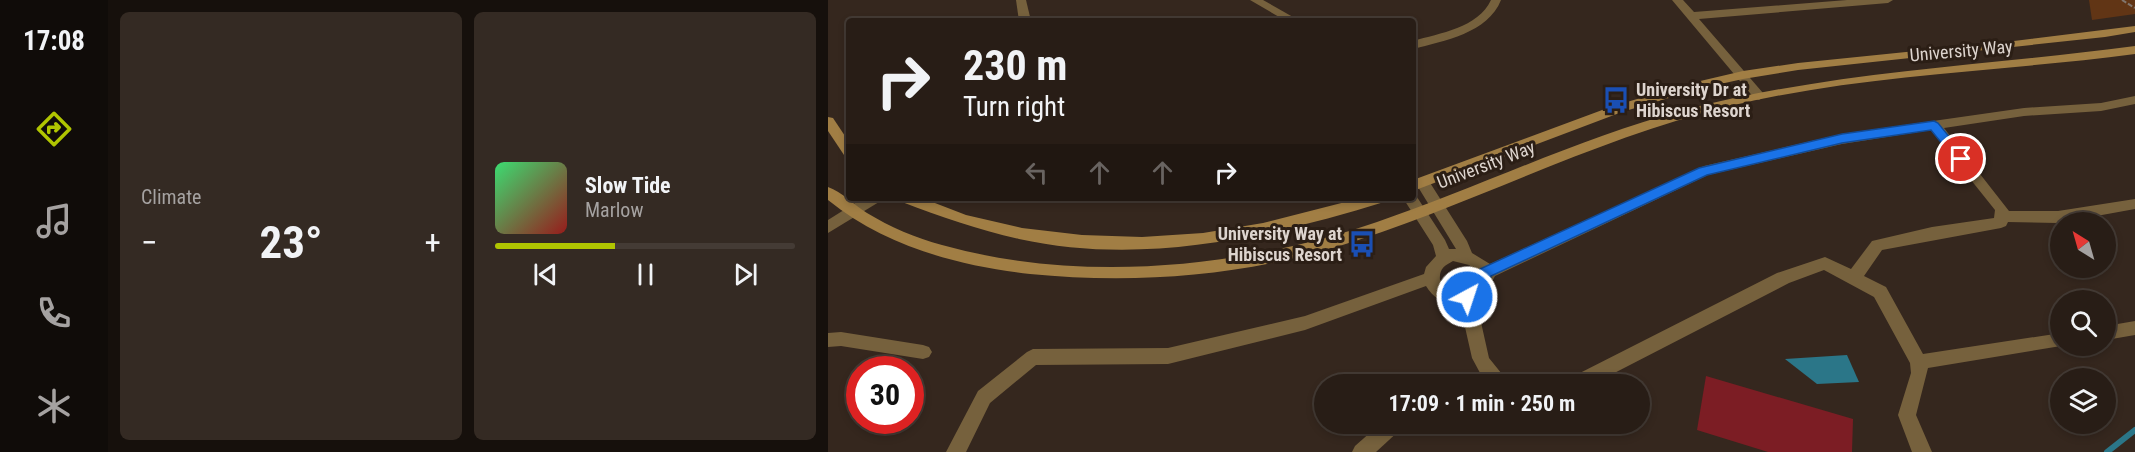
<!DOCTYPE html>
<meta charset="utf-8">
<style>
body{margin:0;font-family:"Roboto Condensed",sans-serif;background:#342a23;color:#f1f3f6;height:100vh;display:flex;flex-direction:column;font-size:22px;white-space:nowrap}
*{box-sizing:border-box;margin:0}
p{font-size:20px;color:#a5a2a1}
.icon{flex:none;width:33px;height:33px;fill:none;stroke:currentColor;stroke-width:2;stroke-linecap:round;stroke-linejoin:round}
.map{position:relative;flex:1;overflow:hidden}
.panel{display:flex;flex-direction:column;gap:12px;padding:12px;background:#16100c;width:720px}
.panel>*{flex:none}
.guide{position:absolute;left:18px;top:18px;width:570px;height:183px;border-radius:6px;box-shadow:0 3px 9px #0003,0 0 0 2px #443b35;background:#281d16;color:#f1f3f6;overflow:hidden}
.needle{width:39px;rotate:323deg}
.fabs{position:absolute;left:1222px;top:212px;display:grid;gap:12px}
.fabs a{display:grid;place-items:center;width:66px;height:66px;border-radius:50%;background:#281d16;box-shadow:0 3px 9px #0003,0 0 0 2px #443b35;font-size:30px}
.speed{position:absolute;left:18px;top:356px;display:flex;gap:12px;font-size:30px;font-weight:700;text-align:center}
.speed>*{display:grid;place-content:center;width:78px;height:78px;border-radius:50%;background:#281d16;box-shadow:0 3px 9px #0003,0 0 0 2px #443b35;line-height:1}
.speed .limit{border:9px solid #d22;background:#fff;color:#111}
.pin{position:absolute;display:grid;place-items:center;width:51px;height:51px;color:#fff;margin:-26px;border:3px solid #fff;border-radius:50%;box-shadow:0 2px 6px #0007}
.me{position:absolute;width:66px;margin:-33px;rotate:40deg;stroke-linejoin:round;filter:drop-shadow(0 0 4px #0008)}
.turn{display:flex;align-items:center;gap:21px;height:126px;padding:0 18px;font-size:27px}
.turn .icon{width:78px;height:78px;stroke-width:2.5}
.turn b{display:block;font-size:42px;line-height:51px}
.lanes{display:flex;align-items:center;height:57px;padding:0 18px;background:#0003;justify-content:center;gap:30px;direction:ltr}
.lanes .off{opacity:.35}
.big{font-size:45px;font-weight:700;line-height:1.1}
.panel .widget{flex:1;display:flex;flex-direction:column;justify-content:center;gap:9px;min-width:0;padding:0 21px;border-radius:9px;background:#342a23}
.song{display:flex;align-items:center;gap:18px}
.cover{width:72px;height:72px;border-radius:9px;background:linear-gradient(135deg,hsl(140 70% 55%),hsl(0 70% 35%))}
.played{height:6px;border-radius:3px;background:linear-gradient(90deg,#b0c501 40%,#443b35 40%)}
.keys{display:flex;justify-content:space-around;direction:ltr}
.heat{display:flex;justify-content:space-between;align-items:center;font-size:33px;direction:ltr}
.panel .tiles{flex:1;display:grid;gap:12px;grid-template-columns:repeat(2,1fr)}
.trip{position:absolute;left:486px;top:374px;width:336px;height:60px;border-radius:30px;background:#281d16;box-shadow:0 3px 9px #0003,0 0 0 2px #443b35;font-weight:700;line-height:60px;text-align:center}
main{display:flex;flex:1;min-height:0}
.dock{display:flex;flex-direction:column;width:108px;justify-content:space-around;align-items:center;background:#100c09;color:#a5a2a1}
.dock .icon{width:42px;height:42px}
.dock .selected{color:#b0c501}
.dock b{font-size:27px;color:#f1f3f6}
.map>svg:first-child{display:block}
.green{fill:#613515}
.water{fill:#2b7688}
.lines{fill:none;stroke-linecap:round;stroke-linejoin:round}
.stream{stroke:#2b7688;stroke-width:6}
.building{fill:#7c1d24}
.path{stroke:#81766e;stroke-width:2;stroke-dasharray:5 2;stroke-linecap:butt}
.minor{fill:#76613d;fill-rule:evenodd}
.tertiary{fill:#76613d;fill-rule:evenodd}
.secondary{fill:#a17e44;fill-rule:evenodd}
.route{fill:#1a73e8;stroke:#114b97;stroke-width:1.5}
.labels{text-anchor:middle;stroke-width:6;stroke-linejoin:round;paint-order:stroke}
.street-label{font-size:18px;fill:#ddd4ce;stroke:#2b1e15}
.poi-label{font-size:18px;font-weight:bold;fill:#ddd4ce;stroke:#2b1e15;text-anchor:start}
</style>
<main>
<nav class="dock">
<b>17:08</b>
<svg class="icon selected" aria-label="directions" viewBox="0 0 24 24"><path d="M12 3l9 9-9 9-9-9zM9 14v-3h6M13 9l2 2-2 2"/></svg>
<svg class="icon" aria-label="music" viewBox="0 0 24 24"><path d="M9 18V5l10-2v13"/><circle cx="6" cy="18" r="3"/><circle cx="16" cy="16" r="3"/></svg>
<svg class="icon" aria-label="phone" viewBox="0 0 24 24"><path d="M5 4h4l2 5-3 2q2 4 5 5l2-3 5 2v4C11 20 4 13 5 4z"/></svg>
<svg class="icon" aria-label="climate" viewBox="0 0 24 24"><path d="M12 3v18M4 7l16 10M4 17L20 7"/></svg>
</nav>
<section class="panel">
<div class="tiles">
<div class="widget"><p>Climate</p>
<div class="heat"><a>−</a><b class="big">23°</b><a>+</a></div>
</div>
<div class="widget">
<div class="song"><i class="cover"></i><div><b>Slow Tide</b><p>Marlow</p></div></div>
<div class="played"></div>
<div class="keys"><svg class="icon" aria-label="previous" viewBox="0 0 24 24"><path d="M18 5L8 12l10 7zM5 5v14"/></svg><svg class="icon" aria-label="pause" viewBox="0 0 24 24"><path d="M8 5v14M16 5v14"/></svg><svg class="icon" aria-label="next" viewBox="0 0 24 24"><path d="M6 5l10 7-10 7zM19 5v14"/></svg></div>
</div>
</div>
</section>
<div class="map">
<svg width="1307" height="452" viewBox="0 0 1307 452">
<rect width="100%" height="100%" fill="#35271e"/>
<!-- green -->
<path class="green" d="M1261 0H1307V14L1264 20Z"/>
<!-- water -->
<path class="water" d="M1019 355 1031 382 989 384 957 359Z"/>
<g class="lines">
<!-- stream -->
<path class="stream" d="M1279 452 1307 430"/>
</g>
<!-- building -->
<path class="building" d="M878 376 1025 419 1024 452H940L869 430Z"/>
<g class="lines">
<!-- path -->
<path class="path" d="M1294 0 1307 8"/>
<!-- minor -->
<g class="minor">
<path d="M188 0H198L203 21H191Z"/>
<path d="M422 0H435L472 21H458Z"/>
<path d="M663 0H673C660 33 616 41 585 49V41C612 33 650 28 663 0Z"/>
<path d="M844 0H855L866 12 1019 0H1065L1060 3 871 19 935 93 937 96 931 100 927 99Z"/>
<path d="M1307 96V104L1273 111 1196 116 1116 128 1181 211H1230L1307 199V209L1230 223 1180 222 1178 226 1173 228 1054 250 1036 276 1058 287 1095 354 1233 333V345H1239L1100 368 1088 415 1104 452H1084L1070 415 1083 373 1082 363 1046 297 996 270 961 283 765 384H739L742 378 949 273 997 257 1023 269 1044 241 1104 227 1166 218 1167 210 1103 130 1014 144 880 175 667 276 657 295 648 300 661 358 682 384H658L644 358 632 305C618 306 605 298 598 286L477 330 340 364 208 365 162 403 138 452H118L150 391 199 352 205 349 340 348 477 316 596 274 598 267 608 256 605 245 575 198H585V194H587L617 240 621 249H628L587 182 589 178H599L639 241 644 253 662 264 876 166 1014 134 1196 108 1273 103ZM625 261 641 265 650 272V280L636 291 622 290 612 280C611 269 616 266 625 261Z"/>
<path d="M1307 321V335L1278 340V326Z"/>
<path d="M13 332 95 345 101 347 104 352 101 357 95 359 13 346 0 347V333Z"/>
<path d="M553 423H575L573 429 548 452H524L527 446Z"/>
</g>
<!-- tertiary -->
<path class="tertiary" d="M35 198H53L51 202 0 233V220Z"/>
<!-- secondary -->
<g class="secondary">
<path d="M1307 26V32L1277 37 970 70 915 79 874 88 794 112 585 191V180L785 106 868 82 915 71 970 63 1186 41Z"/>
<path d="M1307 46V54C1172 72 1034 74 902 106 765 139 640 207 505 248 406 277 303 284 202 274 130 266 57 246 0 200V187C14 192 26 205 39 213 62 227 88 238 114 245 253 284 415 268 549 222 652 187 751 138 856 110 1004 71 1156 66 1307 46Z"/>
<path d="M0 117 5 118 21 142V157L16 155 0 131Z"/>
<path d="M72 198H94L138 215 194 228 254 235 314 237 375 233 435 223 533 198H558L556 202C440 238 313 266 191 239 151 230 113 217 74 202Z"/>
</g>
</g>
<!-- route -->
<path class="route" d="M1106 121 1110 123 1137 156 1139 159 1137 162H1129L1103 130 1014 143 879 175 663 276C660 289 650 307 634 301L632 297 634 293 647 284 652 269 871 168 1014 134Z"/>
<!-- icons -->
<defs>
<symbol id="bus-bare" viewBox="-9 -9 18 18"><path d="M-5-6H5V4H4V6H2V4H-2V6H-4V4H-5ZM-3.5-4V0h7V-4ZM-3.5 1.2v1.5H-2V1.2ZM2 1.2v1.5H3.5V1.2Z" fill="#1a4fb4" stroke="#2b1e15" stroke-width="2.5" paint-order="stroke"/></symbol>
</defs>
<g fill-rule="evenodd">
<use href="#bus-bare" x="769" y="81" width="38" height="38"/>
<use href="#bus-bare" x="515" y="225" width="38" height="38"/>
</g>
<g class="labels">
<!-- street labels -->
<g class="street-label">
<text transform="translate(1133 51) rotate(-5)" y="6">University Way</text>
<text transform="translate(658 165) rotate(-21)" y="6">University Way</text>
</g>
<!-- poi labels -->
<g class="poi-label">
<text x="808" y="96">University Dr at<tspan x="808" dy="21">Hibiscus Resort</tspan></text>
<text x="514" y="240" text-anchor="end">University Way at<tspan x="514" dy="21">Hibiscus Resort</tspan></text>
</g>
</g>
</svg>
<div class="fabs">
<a><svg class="needle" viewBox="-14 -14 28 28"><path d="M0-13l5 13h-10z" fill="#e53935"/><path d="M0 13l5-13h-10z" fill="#a5a2a1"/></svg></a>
<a><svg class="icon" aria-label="search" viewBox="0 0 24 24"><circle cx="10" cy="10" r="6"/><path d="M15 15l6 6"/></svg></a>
<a><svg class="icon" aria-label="layers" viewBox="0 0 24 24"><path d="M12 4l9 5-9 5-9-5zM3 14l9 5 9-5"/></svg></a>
</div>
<div class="speed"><div class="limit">30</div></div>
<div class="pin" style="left:1133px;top:159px;background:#d93025"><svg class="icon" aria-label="arrive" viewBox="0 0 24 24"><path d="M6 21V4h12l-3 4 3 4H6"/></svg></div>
<svg class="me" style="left:639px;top:297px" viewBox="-20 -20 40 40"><circle r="17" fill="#1a73e8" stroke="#fff" stroke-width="3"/><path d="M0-11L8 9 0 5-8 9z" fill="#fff"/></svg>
<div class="trip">17:09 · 1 min · 250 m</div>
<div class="guide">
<div class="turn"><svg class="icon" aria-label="right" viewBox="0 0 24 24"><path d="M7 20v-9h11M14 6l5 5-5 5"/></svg><div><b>230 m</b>Turn right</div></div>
<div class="lanes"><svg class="icon off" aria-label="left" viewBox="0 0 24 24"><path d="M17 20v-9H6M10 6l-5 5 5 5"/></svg><svg class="icon off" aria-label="ahead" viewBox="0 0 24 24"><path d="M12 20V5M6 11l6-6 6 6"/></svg><svg class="icon off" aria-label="ahead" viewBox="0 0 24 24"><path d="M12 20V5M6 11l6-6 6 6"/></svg><svg class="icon" aria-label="right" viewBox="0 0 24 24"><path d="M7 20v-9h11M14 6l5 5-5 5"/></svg></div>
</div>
</div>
</main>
